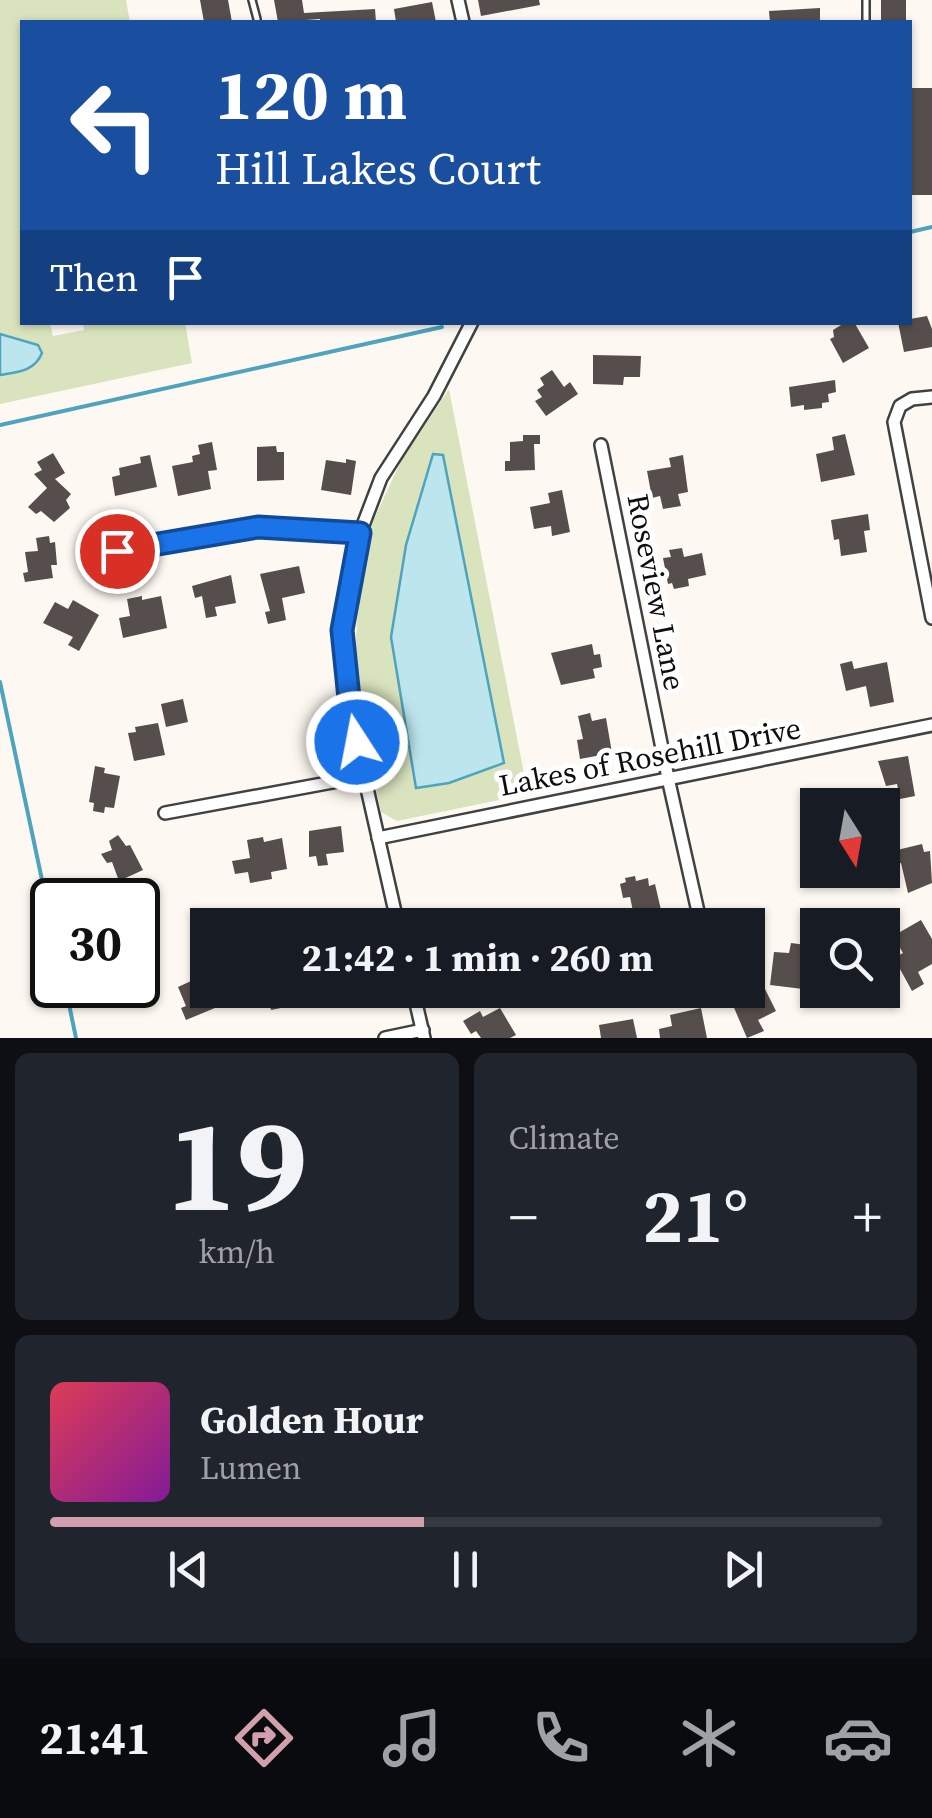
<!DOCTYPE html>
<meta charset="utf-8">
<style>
body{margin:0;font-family:"Source Serif 4",serif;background:#20242c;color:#f1f3f6;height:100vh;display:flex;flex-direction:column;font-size:38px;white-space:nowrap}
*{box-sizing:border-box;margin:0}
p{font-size:32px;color:#9ea1a6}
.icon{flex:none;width:55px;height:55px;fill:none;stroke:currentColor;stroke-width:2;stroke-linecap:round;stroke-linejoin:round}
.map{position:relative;height:1038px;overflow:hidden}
.sheet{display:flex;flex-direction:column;gap:15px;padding:15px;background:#0d0f14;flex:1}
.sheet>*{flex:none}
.banner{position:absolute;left:20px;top:20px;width:892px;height:305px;border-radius:0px;box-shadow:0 2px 8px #0004;background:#1a4fa0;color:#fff;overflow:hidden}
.needle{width:65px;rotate:169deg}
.controls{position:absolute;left:800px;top:788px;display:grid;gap:20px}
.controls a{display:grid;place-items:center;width:100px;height:100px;border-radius:0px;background:#171b24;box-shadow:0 2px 8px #0004;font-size:50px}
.speed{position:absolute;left:30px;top:878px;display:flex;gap:20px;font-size:50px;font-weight:700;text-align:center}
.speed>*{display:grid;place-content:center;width:130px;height:130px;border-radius:50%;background:#171b24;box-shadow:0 2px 8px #0004;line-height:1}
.speed .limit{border:5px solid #111;border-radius:15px;background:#fff;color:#111}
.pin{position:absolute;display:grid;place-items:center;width:85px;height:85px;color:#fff;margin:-42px;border:5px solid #fff;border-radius:50%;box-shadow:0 2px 10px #0007}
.me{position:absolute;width:110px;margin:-55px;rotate:349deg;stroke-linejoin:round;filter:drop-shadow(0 0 8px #0008)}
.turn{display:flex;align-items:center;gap:35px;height:210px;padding:0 30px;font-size:45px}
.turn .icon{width:130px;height:130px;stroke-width:2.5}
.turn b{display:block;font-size:70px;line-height:85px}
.then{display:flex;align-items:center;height:95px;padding:0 30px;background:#0003;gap:20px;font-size:38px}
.big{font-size:75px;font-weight:700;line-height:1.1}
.sheet .widget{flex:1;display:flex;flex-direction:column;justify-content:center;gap:15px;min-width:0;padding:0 35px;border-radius:15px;background:#20242c}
.sheet .dial{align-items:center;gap:0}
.dial b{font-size:130px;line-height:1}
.song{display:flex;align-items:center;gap:30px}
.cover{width:120px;height:120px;border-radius:15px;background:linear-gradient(135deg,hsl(350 70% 55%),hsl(290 70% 35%))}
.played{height:10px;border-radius:5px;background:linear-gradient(90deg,#d29fad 45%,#363941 45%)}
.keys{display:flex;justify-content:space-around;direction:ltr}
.heat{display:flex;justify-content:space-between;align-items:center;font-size:55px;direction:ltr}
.sheet .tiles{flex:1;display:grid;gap:15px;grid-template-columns:1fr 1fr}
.widget:last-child{grid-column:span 2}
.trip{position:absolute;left:190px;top:908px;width:575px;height:100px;border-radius:0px;background:#171b24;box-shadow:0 2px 8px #0004;font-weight:700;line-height:100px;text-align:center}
.tabs{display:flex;height:160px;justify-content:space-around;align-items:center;background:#090b0e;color:#9ea1a6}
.tabs .icon{width:70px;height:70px}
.tabs .current{color:#d29fad}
.tabs b{font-size:45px;color:#f1f3f6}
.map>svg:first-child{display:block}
.green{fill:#d9e4bf}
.water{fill:#bde5ee;stroke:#4da4bc;stroke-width:2.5}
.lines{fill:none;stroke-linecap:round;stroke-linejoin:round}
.stream{stroke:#4da4bc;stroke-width:4}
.building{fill:#564e4c}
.lane-casing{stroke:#414141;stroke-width:10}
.street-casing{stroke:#414141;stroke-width:16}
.lane{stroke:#fff;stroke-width:5}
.street{stroke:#fff;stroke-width:11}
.route-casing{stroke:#114b97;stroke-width:25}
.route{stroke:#1a73e8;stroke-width:18}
.labels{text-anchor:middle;stroke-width:10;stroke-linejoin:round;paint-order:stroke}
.street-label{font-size:30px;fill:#0e0e0e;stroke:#fff}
</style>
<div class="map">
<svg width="932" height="1038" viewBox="0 0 932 1038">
<rect width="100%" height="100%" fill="#fdf9f2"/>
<!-- green -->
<g class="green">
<path d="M0 0H126L130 22H22V322L50 323 53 336 84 330 83 323H185L192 363 0 404V375L30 369 10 335 0 334Z"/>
<path d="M449 389 528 794 397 821 381 812 354 680 361 547 401 461Z"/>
</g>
<!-- water -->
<g class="water">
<path d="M0 334 38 345 42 353C35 371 18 372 0 375Z"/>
<path d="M433 454 443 455 504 763 449 783 416 788 391 637 406 545Z"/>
</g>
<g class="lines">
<!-- stream -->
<g class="stream">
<path d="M910 232 932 227"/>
<path d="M0 425 442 327"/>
<path d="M0 682 52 927"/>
<path d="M65 985 76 1038"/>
</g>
</g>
<!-- building -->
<g class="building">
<path d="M200 0H228L232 22H204Z"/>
<path d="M274 0H302L304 13 375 9 376 22H320V19L278 22Z"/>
<path d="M478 0H539L540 5 481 16Z"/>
<rect x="881" y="0" width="25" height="22"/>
<path d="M432 2 436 22H396L394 9Z"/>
<path d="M820 8V22H770L769 11Z"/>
<rect x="910" y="88" width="22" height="107"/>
<path d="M927 316 932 329V347L904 352 898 322H910V319Z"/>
<path d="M846 322H854L869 348 843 363 830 339 834 337 833 330Z"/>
<path d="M593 355 641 356 640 377H624L623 385 593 384Z"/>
<path d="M552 370 564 387 570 382 578 394 546 416 535 401 542 397 537 390 544 385 540 378Z"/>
<path d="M835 380 836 392 828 394 829 402 822 403V408L804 410V405L791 407 789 387Z"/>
<path d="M845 434 855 475 821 482 816 454 834 450 832 437Z"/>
<path d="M523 435H540V444H534L535 470 505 471V461H510V442L523 441Z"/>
<path d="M212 442 217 470 208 471 211 489 178 496 172 466 193 462 192 456 200 454 198 445Z"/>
<path d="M276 446 277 452H284V480L257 481V447Z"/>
<path d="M53 453 65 473 55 479 71 494 66 500 70 508 54 522 41 511 36 514 28 507 47 488 34 474 42 470 37 462Z"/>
<path d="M150 455 157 487 115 496 112 477 120 475 119 468 141 463 140 457Z"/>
<path d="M683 455 688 492 678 494 681 506 663 509 660 496 652 498 647 471 671 467 669 458Z"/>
<path d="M346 459 356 461 351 495 321 490 326 460 346 463Z"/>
<path d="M562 490 570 532 552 536 551 526 534 529 530 507 550 503 548 493Z"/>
<path d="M868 514 870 530 864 531 867 552 841 556 839 539 834 540 831 520Z"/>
<path d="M49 536 50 543 55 542 57 565H51L53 578 25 582 23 573 28 572 25 552 38 551 36 538Z"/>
<path d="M682 548 684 557 702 553 706 575 688 579 689 586 674 589 672 583 668 584 663 558 671 557 669 550Z"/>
<path d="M299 566 305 593 282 598 286 620 268 624 265 612 270 611 260 574Z"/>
<path d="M231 575 236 603 215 607 217 616 206 618 202 596 195 598 192 586Z"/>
<path d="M142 596V600L161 596 167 628 123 638 119 618 130 616 127 599Z"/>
<path d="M73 600 99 615 79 651 68 645 73 637 43 623 55 602 68 609Z"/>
<path d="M592 644 594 655 600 654 602 667 593 669 595 678 561 685 551 653Z"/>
<path d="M852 661 854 669 887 662 894 702 870 707 866 686 846 691 840 664Z"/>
<path d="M183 699 188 722 166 727 161 704Z"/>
<path d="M590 713 592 721 606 718 612 753 580 759 577 740 583 739 578 716Z"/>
<path d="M158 723 165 755 134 761 128 733 136 732 135 727Z"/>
<path d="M908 756 915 796 900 799 897 784 886 786 878 761Z"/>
<path d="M95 766 105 768 104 773 120 776 114 808 105 807 104 813 93 811 94 803 89 802Z"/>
<path d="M341 826 344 852 326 854 328 865 318 866 316 856 309 857V831Z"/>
<path d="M118 835 126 846 130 845 143 870 119 881 112 862 107 863 101 854 112 850 109 841Z"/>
<path d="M263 837 264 842 282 838 287 869 271 872 272 879 250 883 248 872 235 874 232 861 250 858 247 840Z"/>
<path d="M895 842 897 850 922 844 924 852 930 851 932 883 908 893 901 863 887 866 882 845Z"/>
<path d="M635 876 636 881 648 878 649 886 655 884 661 910 634 916 630 897 623 898 620 884 626 882 625 878Z"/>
<path d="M921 920 932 939V964L918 972 924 984 912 991 894 958 903 953 893 936Z"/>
<path d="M791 943 806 945 803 989 770 985 774 952 789 953Z"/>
<path d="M191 981 195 988 208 983V990H221L227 1003 186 1020 181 1008 186 1006 178 987Z"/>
<path d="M764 987 776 1011 758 1020 764 1031 747 1038 732 1003Z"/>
<path d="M266 990H309L311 1002 271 1010Z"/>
<path d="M500 1008 516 1035 510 1038H481L476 1031 471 1034 463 1021 480 1011 483 1017Z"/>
<path d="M701 1008 707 1038H660L659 1029 672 1026 670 1015Z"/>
<path d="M633 1019 637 1038H601L599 1025Z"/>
</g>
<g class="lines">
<defs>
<g id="lane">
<path d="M252 0 257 19"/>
<path d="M866 0V22"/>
</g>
<g id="street">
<path d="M458 0 463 22"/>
<path d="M932 397 912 399 900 406 894 422 932 618"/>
<path d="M601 445 668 778 701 925"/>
<path d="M117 551 258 527 360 533"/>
<path d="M165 813 365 776"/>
<path d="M378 838 932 725"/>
<path d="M398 925 349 709 342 630 360 533 381 478 434 396 472 322"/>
<path d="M413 990 424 1038"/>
<path d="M385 1038 423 1030"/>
</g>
</defs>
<!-- lane casing -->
<use href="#lane" class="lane-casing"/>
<!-- street casing -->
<use href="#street" class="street-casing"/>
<!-- lane -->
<use href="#lane" class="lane"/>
<!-- street -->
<use href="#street" class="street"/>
</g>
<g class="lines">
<defs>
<path id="route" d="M117 551 258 527 360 533 342 630 350 708 357 742"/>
</defs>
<!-- route casing -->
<use href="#route" class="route-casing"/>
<!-- route -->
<use href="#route" class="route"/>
</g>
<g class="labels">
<!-- street labels -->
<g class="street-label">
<text transform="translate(656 592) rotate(79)" y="10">Roseview Lane</text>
<text transform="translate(650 757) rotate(-11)" y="10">Lakes of Rosehill Drive</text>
</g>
</g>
</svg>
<div class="controls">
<a><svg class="needle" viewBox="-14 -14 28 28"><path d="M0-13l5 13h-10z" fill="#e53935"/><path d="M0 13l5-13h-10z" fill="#9ea1a6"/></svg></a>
<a><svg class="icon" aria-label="search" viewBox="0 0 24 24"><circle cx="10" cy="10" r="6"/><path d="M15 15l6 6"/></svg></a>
</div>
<div class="speed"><div class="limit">30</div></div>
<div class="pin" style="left:117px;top:551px;background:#d93025"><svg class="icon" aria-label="arrive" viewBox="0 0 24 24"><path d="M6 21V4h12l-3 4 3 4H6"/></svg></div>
<svg class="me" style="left:357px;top:742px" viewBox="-20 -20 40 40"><circle r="17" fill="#1a73e8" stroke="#fff" stroke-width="3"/><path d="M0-11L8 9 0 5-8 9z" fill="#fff"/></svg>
<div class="trip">21:42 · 1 min · 260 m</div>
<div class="banner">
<div class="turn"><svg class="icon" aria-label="left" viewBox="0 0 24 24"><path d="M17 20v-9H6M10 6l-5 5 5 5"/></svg><div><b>120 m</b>Hill Lakes Court</div></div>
<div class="then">Then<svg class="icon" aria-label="arrive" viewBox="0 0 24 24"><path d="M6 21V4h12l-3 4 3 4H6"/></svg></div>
</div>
</div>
<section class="sheet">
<div class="tiles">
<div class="widget dial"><b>19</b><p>km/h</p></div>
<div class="widget"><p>Climate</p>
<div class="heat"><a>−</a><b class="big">21°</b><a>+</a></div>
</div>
<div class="widget">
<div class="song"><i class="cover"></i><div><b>Golden Hour</b><p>Lumen</p></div></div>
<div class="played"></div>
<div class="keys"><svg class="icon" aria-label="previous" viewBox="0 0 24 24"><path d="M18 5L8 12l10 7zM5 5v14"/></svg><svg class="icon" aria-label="pause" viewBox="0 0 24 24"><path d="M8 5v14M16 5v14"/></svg><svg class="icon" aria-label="next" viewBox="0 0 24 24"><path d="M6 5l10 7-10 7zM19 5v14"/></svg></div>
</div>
</div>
</section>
<nav class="tabs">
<b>21:41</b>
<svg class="icon current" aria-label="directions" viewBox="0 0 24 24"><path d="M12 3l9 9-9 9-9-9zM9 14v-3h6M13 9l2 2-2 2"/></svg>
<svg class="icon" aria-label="music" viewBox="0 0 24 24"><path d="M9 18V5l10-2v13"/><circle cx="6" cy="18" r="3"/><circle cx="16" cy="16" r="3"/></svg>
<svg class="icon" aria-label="phone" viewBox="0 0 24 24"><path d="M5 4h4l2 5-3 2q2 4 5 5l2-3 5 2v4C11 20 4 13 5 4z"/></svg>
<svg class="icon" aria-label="climate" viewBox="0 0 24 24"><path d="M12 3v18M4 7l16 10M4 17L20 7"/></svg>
<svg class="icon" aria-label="car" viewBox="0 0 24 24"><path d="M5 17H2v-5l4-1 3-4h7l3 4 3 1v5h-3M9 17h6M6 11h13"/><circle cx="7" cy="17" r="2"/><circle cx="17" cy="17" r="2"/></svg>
</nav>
